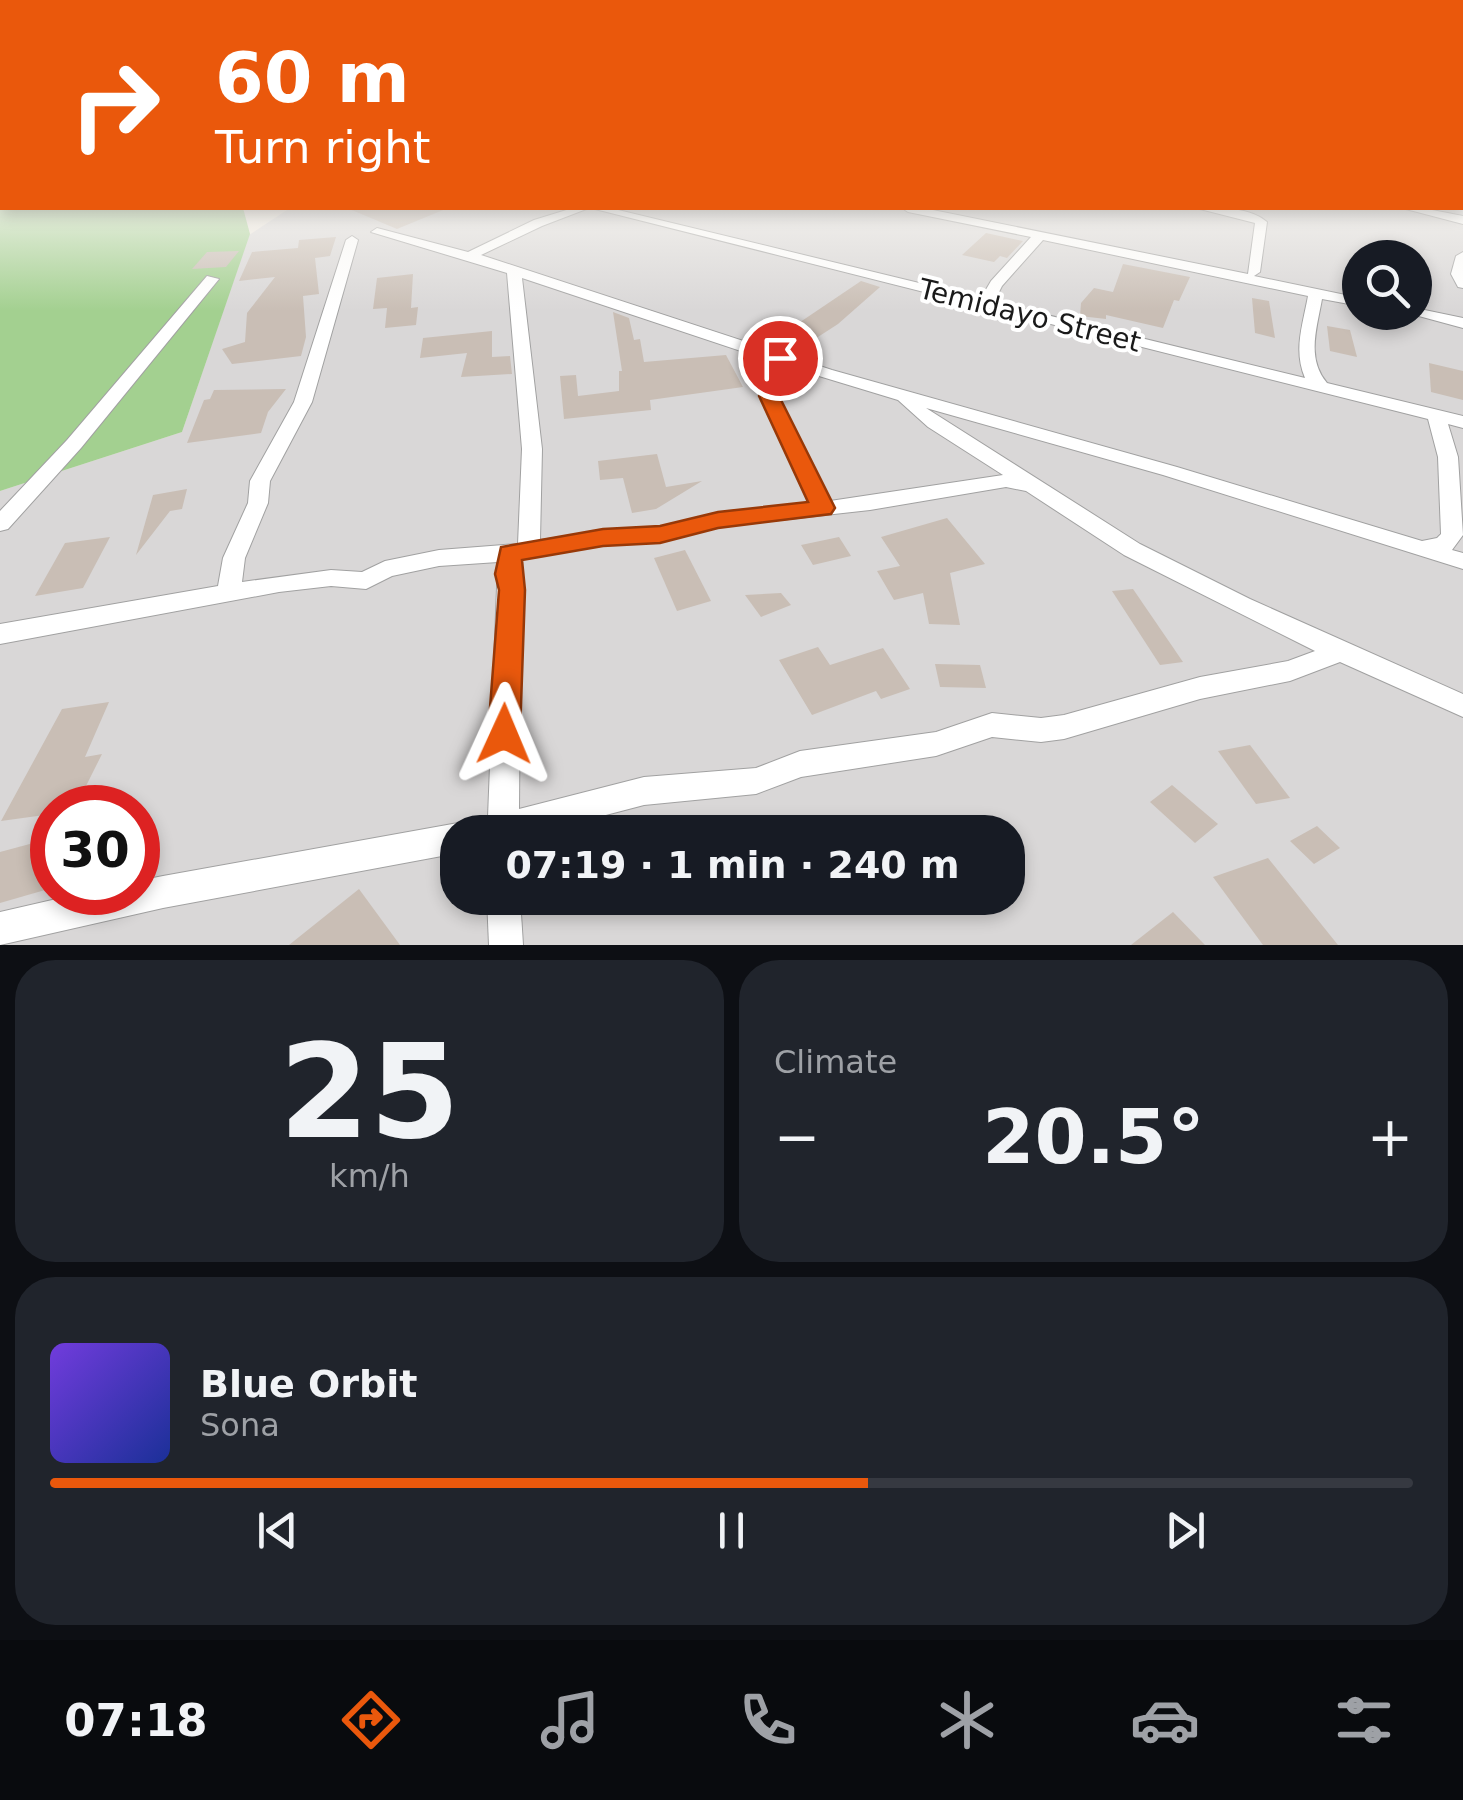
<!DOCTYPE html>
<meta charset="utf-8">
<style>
body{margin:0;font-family:"DejaVu Sans",sans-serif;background:#20242c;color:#f1f3f6;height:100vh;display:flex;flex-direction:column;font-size:38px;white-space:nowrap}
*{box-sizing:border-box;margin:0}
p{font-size:32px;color:#9ea1a6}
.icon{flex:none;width:55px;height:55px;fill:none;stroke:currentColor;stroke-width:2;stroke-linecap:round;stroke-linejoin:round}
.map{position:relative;height:945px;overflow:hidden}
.sheet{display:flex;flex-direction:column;gap:15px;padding:15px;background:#0d0f14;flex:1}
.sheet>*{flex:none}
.hud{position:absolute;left:0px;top:0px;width:1465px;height:210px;box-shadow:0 5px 15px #0003;background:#ea580c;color:#fff;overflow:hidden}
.fabs{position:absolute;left:1342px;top:240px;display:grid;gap:20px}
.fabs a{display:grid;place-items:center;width:90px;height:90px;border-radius:50%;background:#171b24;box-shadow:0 5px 15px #0003;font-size:50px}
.speed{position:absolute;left:30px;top:785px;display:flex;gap:20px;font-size:50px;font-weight:700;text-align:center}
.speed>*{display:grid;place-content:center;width:130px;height:130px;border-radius:50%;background:#171b24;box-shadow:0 5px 15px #0003;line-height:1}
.speed .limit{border:15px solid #d22;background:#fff;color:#111}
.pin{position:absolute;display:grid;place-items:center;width:85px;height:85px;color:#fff;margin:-42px;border:5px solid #fff;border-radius:50%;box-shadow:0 2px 10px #0007}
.me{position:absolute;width:110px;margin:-55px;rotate:1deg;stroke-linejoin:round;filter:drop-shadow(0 0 8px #0008)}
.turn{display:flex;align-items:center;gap:35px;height:210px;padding:0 50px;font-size:45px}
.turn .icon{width:130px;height:130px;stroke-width:2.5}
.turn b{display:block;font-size:70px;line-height:85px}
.big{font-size:75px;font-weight:700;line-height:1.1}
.sheet .widget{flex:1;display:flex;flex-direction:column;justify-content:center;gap:15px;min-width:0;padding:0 35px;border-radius:40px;background:#20242c}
.sheet .dial{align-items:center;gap:0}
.dial b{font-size:130px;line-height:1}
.song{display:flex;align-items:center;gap:30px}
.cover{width:120px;height:120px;border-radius:15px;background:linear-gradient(135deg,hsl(260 70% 55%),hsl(230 70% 35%))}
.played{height:10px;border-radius:5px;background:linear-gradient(90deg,#ea580c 60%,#363941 60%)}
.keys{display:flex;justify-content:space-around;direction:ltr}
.heat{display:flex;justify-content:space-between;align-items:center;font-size:55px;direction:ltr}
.sheet .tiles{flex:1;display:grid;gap:15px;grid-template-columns:1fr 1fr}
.widget:last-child{grid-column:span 2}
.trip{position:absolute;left:440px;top:815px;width:585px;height:100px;border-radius:40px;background:#171b24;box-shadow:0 5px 15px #0003;font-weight:700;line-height:100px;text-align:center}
.menu{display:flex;height:160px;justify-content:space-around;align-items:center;background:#090b0e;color:#9ea1a6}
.menu .icon{width:70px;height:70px}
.menu .selected{color:#ea580c}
.menu b{font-size:45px;color:#f1f3f6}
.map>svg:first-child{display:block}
.residential{fill:#d9d7d7;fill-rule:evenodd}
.forest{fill:#a3d090}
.building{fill:#c9beb5}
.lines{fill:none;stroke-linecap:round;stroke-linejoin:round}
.minor-casing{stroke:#a1a1a1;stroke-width:2}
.minor{fill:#fff;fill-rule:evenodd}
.route{fill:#ea580c;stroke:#983908;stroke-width:2.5}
.labels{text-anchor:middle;stroke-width:8;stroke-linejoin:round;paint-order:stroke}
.far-street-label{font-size:28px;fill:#1a1a1a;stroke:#fff}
</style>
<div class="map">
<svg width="1463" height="945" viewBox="0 0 1463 945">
<rect width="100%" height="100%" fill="#ede8df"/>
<!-- residential -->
<path class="residential" d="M1463 179V945H0V491L182 432 249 235 290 208H1462ZM1360 258H1415V312H1360ZM52 808H138V892H52ZM458 832H1008V898H458Z"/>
<!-- forest -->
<path class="forest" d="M0 179 2 208H243L250 234 182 432 0 491Z"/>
<!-- building -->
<g class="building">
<path d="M347 208H448L397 229Z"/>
<path d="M986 233 1018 240 1023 241 1007 258 1000 256 994 262 962 255Z"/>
<path d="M336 237 330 256 315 258 319 294 303 296 306 337 301 356 232 364 222 349 245 342 247 313 275 277 239 281 252 252 298 248 299 240Z"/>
<path d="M239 251 226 267 192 269 207 252Z"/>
<path d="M1123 264 1190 277 1179 301 1174 300 1163 328 1106 315V319L1080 316 1081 303 1094 288 1113 292Z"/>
<path d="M413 274 411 308 418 307 416 325 385 328 387 308 373 309 377 278Z"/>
<path d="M861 281 880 287 838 324 804 346 778 337Z"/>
<path d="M1252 298 1269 301 1275 338 1255 333Z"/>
<path d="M613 312 629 318 634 340 640 339 644 362 726 355 743 387 650 400 651 410 564 419 560 376 576 375 578 396 619 391V371H622Z"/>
<path d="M1327 326 1350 330 1357 357 1330 351Z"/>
<path d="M492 331V357L510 356 512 374 461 377 467 353 420 358 423 338Z"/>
<path d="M1429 363 1463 371V400L1431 392Z"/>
<path d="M286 389 268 412 261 433 187 443 204 400 210 399 214 390Z"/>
<path d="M657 454 666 487 702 481 656 509 632 513 623 478 600 480 598 461Z"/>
<path d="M187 489 182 509 170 511 136 555 153 495Z"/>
<path d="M947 518 985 564 950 573 960 625 929 624 923 593 894 600 877 571 900 566 881 537Z"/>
<path d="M110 537 83 588 35 596 65 543Z"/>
<path d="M839 537 851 556 813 565 801 545Z"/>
<path d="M685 550 711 601 677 611 654 558Z"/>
<path d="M1133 589 1183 662 1160 665 1112 591Z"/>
<path d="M781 593 791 605 761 617 745 595Z"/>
<path d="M818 647 830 665 883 648 910 689 881 699 876 691 812 715 779 660Z"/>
<path d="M935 664 980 665 986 688 940 687Z"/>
<path d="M109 702 85 757 102 754 75 808H52V814L1 821 62 709Z"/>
<path d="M1250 745 1290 798 1256 804 1218 751Z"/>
<path d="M1172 785 1218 824 1195 843 1150 802Z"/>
<path d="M1317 826 1340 848 1314 864 1290 841Z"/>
<path d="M52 838V888L0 903V852Z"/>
<path d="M1268 858 1338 945H1263L1213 877Z"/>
<path d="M359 889 400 945H289Z"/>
<path d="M1173 912 1205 945H1131Z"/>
</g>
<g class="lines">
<defs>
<g id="minor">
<path d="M573 208H589L542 226 481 255 832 370 1177 467 1422 541 1437 538 1441 534 1438 457 1428 419 591 208H610L981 298 991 281 1031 237 908 212 902 208H923L1248 274 1255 223 1196 208C1218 207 1250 207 1267 222L1260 272 1254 276 1360 298V306L1322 299C1317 328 1306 358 1327 383L1463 416V428L1448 424 1458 457 1463 535 1452 550 1463 553V569L1163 475 926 408 1140 544 1250 599 1463 694V717L1340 662 1290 681 1200 699 1064 739 1041 742 992 737 936 756 801 777 756 794 644 805 541 832H473L477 822 488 817 498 562 439 566 392 576 366 589 331 586 279 592 0 644V624L218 586 223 558 248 503 250 481 294 402 346 240 352 236 358 240 312 402 270 481 268 503 245 558 242 582 331 570 362 572 385 561 439 550 518 544 522 449 507 273 371 232 377 228 468 252 534 220ZM1043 240 1308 296C1303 324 1293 350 1305 378L994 302 1002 286ZM522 278 771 361 760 395 810 503 718 513 660 527 603 531 540 540 542 449ZM786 366 898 400 928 427 1003 475 830 501 778 395ZM1006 487 1026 491 1124 555 1315 651 1288 661 1200 677 1064 715 1041 718 992 713 936 732 800 751 756 768 644 777 519 809 521 559 603 545 660 541 718 527 870 510Z"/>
<path d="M1402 208H1422L1463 216V224Z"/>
<path d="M1463 252V288L1458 287 1451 274 1456 256Z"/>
<path d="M207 276 219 279 81 448 8 529 0 531V511L67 440Z"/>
<path d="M1415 308 1463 318V328L1404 312H1415Z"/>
<path d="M458 823 469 827 471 832H458V853L163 908 0 945V912L87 892H138V881L163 876Z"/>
<path d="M487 898H520L523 945H489Z"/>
</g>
</defs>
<!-- minor casing -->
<use href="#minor" class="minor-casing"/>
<!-- minor -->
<use href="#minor" class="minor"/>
</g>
<!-- sky -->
<linearGradient id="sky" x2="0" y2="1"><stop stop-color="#89bfe4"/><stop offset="0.58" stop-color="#f7f5f1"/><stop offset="1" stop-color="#f7f5f1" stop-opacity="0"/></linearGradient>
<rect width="1463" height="311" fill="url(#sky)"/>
<!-- route -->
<path class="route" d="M780 352 790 358 779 396 835 508 831 514 718 528 660 543 603 546 522 560 525 590 520 734 515 743 504 747 492 743 488 734 499 590 495 574 501 547 603 529 660 526 718 512 808 502 759 396 771 358Z"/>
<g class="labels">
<!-- far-street labels -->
<g class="far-street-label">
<text transform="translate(1030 315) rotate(14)" y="10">Temidayo Street</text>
</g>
</g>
</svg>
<div class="fabs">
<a><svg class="icon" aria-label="search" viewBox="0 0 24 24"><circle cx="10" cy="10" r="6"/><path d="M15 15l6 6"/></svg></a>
</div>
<div class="speed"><div class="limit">30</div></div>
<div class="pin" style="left:780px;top:358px;background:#d93025"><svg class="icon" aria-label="arrive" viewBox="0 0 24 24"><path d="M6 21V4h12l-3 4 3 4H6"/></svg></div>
<svg class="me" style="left:504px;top:734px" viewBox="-20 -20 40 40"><path d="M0-17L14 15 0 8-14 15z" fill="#ea580c" stroke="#fff" stroke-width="4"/></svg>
<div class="trip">07:19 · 1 min · 240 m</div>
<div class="hud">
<div class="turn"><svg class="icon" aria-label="right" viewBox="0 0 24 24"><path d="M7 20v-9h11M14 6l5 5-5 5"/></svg><div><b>60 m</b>Turn right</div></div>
</div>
</div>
<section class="sheet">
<div class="tiles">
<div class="widget dial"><b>25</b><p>km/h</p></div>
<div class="widget"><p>Climate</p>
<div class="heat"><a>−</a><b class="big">20.5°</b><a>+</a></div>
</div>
<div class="widget">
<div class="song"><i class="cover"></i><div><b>Blue Orbit</b><p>Sona</p></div></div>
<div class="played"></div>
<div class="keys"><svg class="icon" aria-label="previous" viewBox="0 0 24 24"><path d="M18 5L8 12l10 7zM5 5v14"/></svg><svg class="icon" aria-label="pause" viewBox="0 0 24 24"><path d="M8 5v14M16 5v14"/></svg><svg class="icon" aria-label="next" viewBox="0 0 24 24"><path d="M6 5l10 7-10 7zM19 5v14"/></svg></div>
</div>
</div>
</section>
<nav class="menu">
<b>07:18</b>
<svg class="icon selected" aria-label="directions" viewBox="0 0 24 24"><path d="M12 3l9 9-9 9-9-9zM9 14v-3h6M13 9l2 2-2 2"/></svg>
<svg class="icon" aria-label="music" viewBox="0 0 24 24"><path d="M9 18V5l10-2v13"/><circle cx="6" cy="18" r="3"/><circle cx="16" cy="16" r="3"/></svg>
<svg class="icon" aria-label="phone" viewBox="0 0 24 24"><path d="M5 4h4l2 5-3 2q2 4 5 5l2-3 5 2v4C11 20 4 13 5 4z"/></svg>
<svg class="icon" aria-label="climate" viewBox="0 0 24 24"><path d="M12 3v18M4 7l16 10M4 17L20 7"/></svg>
<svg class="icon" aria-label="car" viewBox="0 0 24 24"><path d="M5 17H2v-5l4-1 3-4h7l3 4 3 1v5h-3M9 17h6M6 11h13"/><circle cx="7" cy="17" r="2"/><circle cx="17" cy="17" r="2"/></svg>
<svg class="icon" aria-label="filters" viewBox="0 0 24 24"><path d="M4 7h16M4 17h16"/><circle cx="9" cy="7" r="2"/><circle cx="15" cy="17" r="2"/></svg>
</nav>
